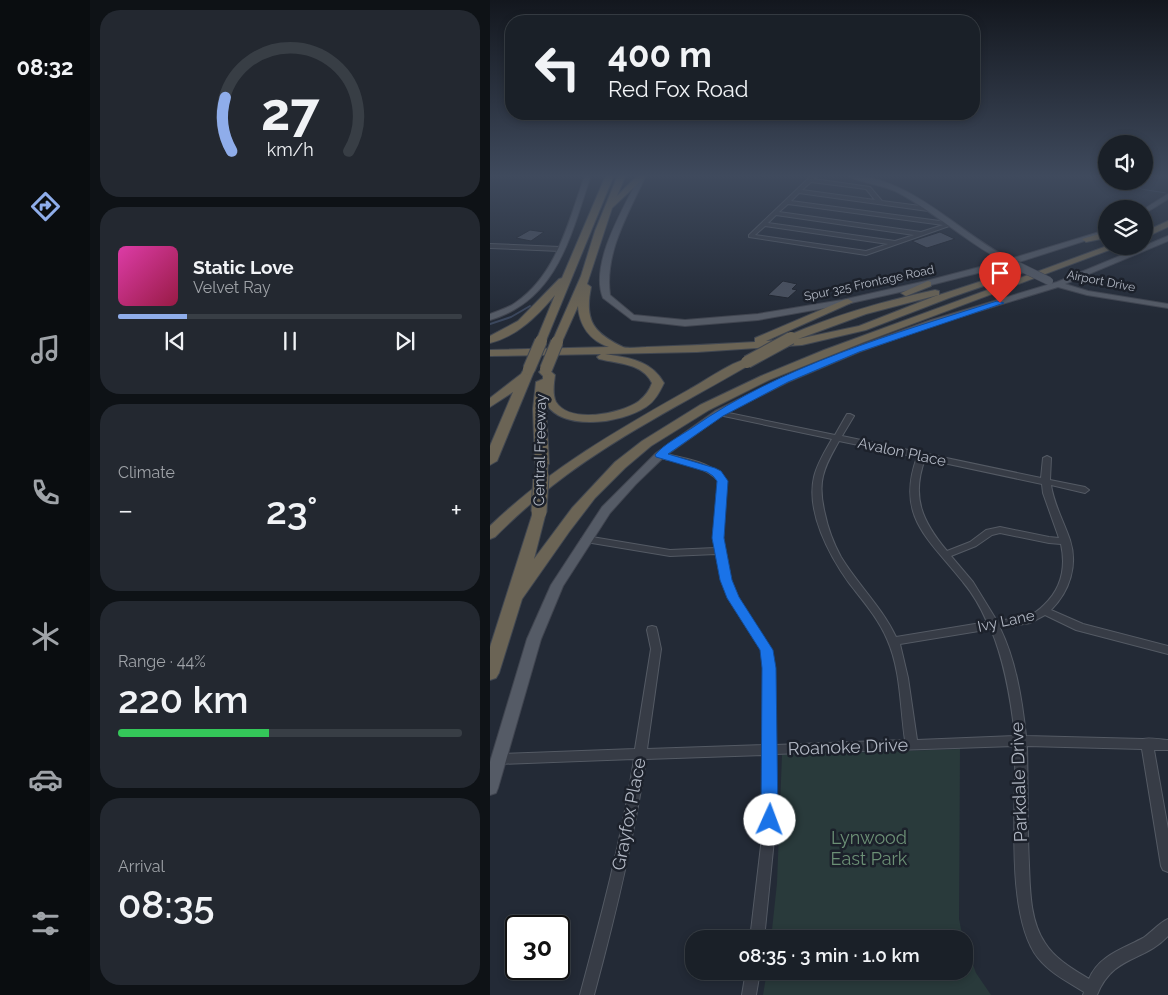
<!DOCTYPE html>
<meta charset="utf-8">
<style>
body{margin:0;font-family:Raleway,sans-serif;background:#232830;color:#f1f3f6;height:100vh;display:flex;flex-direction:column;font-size:19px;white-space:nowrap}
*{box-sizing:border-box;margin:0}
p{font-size:16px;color:#9fa3a8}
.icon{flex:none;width:28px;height:28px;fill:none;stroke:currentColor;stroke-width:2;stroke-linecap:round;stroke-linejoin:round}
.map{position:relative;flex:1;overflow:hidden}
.side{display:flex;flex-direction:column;gap:10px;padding:10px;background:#0e1216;width:400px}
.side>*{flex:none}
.guide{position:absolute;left:15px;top:15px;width:475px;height:105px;border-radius:20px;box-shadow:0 2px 8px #0003,0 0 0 1px #383e45;background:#1a2028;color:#f1f3f6;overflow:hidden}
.controls{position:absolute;left:608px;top:135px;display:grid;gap:10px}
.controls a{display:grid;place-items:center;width:55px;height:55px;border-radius:50%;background:#1a2028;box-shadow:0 2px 8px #0003,0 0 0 1px #383e45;font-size:25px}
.speed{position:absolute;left:15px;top:915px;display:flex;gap:10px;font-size:25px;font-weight:700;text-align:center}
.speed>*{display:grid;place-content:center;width:65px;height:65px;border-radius:50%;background:#1a2028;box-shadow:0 2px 8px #0003,0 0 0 1px #383e45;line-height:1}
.speed .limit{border:2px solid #111;border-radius:8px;background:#fff;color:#111}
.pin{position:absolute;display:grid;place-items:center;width:42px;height:42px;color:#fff;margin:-51px -21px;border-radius:50% 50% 50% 0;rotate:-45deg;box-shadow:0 0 5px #0007}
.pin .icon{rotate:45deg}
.me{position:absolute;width:55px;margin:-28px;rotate:2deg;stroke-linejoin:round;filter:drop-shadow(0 0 4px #0008)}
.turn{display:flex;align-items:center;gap:18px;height:105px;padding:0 20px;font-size:22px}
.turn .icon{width:65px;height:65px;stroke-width:2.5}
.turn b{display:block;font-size:35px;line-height:42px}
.big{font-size:38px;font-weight:600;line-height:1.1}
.side .card{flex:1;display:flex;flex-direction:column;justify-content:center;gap:8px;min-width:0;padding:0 18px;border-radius:20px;background:#232830}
.side .dial{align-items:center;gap:0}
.dial svg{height:130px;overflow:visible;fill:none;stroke:#383e45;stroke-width:7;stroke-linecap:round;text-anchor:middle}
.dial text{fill:#f1f3f6;stroke:none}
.song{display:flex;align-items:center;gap:15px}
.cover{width:60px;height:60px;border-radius:8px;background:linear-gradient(135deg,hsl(320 70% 55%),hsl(340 70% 35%))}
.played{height:5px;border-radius:2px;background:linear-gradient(90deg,#8fadea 20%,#383e45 20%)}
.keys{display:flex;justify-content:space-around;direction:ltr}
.heat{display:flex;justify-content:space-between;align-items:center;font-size:28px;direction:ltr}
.charge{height:8px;border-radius:4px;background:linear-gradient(90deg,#34c759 44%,#383e45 0)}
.trip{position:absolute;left:195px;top:930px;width:288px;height:50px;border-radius:20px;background:#1a2028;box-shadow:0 2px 8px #0003,0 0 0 1px #383e45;font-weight:600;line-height:50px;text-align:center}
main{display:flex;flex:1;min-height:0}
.dock{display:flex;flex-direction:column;width:90px;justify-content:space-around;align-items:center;background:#0a0d10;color:#9fa3a8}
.dock .icon{width:35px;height:35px}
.dock .current{color:#8fadea}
.dock b{font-size:22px;color:#f1f3f6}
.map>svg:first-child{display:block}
.green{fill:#293a3b}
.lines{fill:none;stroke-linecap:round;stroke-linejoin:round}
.stream-far1{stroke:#3b475d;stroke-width:1}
.stream{stroke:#3b475d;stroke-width:2}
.building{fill:#4a515f;stroke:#1e232d}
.minor-casing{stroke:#545a64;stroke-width:2}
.major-casing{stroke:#404550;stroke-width:2}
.highway-casing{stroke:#414751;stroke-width:2}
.minor{fill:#373c46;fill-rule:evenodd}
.major{fill:#555b66;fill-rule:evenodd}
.highway{fill:#6b6455;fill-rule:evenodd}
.major-bridge-casing{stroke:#404550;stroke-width:9;stroke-linecap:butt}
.highway-bridge-far1-casing{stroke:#414751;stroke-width:14;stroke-linecap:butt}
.highway-bridge-casing{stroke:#414751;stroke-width:17;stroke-linecap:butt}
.major-bridge{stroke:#555b66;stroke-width:8}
.highway-bridge-far1{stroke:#6b6455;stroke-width:12}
.highway-bridge{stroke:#6b6455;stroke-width:15}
.route{fill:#1a73e8;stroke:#114b97}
.labels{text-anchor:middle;stroke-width:5;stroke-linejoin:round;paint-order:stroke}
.far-street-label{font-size:12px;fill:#b1b7c3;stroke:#1c212b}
.street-label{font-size:15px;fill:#b1b7c3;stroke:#1c212b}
.near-street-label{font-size:18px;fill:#b1b7c3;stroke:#1c212b}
.near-park-label{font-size:18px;fill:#6c9076;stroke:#1c212b}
</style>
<main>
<nav class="dock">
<b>08:32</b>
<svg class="icon current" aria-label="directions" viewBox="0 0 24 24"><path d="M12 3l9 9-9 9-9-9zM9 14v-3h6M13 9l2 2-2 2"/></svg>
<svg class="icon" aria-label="music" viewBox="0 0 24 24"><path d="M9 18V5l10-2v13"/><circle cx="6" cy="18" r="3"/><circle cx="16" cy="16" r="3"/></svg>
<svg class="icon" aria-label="phone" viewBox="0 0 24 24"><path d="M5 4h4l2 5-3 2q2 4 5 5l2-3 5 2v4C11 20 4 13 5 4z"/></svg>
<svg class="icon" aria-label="climate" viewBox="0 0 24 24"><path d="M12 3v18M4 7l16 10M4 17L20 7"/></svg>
<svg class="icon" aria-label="car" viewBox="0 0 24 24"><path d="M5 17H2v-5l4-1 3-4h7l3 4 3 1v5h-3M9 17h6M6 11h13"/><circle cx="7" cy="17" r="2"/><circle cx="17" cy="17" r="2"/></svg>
<svg class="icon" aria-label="filters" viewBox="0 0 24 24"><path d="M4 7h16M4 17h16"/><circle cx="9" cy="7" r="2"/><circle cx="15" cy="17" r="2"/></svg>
</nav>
<section class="side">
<div class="card dial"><svg viewBox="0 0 100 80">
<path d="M14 69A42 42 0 1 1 86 69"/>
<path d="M14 69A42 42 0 0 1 10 36" stroke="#8fadea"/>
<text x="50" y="56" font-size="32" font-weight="700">27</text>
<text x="50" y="72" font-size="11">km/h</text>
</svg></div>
<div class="card">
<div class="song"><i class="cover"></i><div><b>Static Love</b><p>Velvet Ray</p></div></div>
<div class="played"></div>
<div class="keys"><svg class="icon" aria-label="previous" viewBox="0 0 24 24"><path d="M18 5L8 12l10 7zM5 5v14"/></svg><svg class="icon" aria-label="pause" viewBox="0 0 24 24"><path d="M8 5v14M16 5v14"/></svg><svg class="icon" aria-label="next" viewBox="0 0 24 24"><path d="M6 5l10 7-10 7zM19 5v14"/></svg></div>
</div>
<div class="card"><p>Climate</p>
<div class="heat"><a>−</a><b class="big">23°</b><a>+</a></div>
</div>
<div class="card"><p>Range · 44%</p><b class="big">220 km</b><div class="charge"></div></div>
<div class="card"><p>Arrival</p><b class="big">08:35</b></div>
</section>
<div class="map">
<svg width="678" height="995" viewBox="0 0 678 995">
<rect width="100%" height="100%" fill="#232a36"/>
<!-- green -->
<g class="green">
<path d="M470 749 469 919 473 939H281L287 883 292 755Z"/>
<path d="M474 940 486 973 501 995H273L277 971H474Z"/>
</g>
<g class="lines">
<!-- stream-far1 -->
<g class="stream-far1">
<path d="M600 175H606"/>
<path d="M638 181 636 183 647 185 651 189 676 193"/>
</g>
<!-- stream -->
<path class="stream" d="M0 324 21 317 40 306"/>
</g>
<!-- building -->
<g class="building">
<path d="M40 230 54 232 41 241 26 238Z"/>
<path d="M450 232 465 239 437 248 422 241Z"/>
<path d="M293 281 307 284 302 289 307 290 298 298 278 295Z"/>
</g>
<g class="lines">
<defs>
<g id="minor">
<path d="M322 175 326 176 324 179 380 187 392 201 438 207 441 209 438 211 309 193 301 201 457 222 462 225 376 255 259 237V235ZM321 182 376 189 385 200 312 190ZM298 204 453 225 431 232 289 212ZM286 215 424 235 405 241 278 223ZM275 226 398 244 376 251 265 235Z"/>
<path d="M0 244 70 247 73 249 70 251 0 248Z"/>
<path d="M226 411H229L345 435 357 414H360L364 416 352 436 551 478 553 458 557 456 561 458 560 480 595 487 599 490 595 493 561 485C564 505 574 522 580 540 588 565 580 591 561 610L593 624 678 646V654L586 630 555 615 540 623 510 628C526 661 532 699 536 736L653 739C660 737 671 740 678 740V750H664L678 829V872L673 870 671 866 652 749 537 746C538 786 537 825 539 865 540 890 540 921 555 943 565 959 583 969 599 979 609 955 633 949 653 938 662 932 669 923 678 919V936C654 962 623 955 607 995H593L594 992C578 982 560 973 548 958 514 914 527 801 525 746L285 754 286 820 274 939H260L274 820V755L156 759C144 839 125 917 104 995H90C111 917 132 839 144 759L9 764 5 763 3 759 5 755 9 754 145 749 161 649 157 630 158 627 162 626 166 627 167 630 171 649 157 749 274 745V668L271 650 238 598 231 580 226 554 180 556 96 542 91 539 96 536 180 550 225 548 223 538 228 481C217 466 185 462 167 457L166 455 167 453H173C194 459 223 461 236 481L233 538 241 580 248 597 281 650 284 668 285 745 415 740C410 707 411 670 397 639 388 618 373 601 359 583 339 555 316 512 324 477 327 464 335 451 342 439L229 415H226L225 413ZM349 441 427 457C405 517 440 540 473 582 483 594 491 608 497 622L406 637C392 607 368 585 351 557 344 544 338 529 335 514 332 502 330 488 333 476 336 463 343 452 349 441ZM435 459 552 484 553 493 569 538 559 537 510 527 496 530 480 542 457 551C432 521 421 497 435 459ZM510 533 559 543 571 544C576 567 572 588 554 605 550 609 544 614 538 616 528 619 517 619 507 621L483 582 461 556 486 546 502 535ZM501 629C515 663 521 700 525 736L427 740 418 678 410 644Z"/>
<path d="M256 971H270L266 995H252Z"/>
</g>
<g id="major">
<path d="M95 175H101C81 234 68 300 0 320V314C8 311 18 308 25 303 67 275 79 220 95 175Z"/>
<path d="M150 175H156C139 213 114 252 120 295L144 315 195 320 268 314 352 300 436 281 513 261C476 242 446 213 409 193 392 184 369 183 355 175 420 175 466 231 520 259L616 230V234L523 264 437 286 352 305 268 320 195 326 142 320 113 298C99 263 135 206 150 175Z"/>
<path d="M678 194V199L654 214V209Z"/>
<path d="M678 236V241L575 284 598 291 678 304V308L597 295 568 287 447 324 369 352 298 382 233 415 174 457 146 484 120 513 73 586 51 639 8 788 6 793 0 795V762L37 639 61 585 112 507 166 453 225 411 292 378 363 348 441 320 567 282Z"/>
</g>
<g id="highway">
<path d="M116 175H124L55 343H47L46 341 65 295C47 316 28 336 0 343V336L28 321 69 279 72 278Z"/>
<path d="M128 175H136L127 196 148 175H157L122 208 97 284 101 287C94 321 104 333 133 347 138 349 150 347 156 347 193 346 229 344 265 342V338L354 300 358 299 363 302 276 341 297 340V336C345 315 394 301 445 290L449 291V295L529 269 534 272 459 298 376 330 312 345 207 352 115 354C139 358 161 360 174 383 169 393 165 401 156 407 132 423 74 432 56 404L59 464 52 468 47 467 45 464 43 409 46 382 53 379V376L49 372 51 370H59L65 375C64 383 62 394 66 402 80 424 131 414 149 401 155 396 159 391 162 383 152 363 129 364 109 359L107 357 111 354 0 356V350L119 347C100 341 89 325 88 306L71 344 67 345 62 342 91 276 105 231ZM448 295 369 326 308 339 376 314Z"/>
<path d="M678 221V227L654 238V232Z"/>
<path d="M616 232V238L596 242 592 239Z"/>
<path d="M617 246H630L374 342 279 380 219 410 161 446 135 468 105 498 79 532 32 599 9 673 6 678 0 680V647L44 509H54L56 512 44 559 82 508 125 462 152 441 210 405 271 376 334 350Z"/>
<path d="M438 281 441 282V286L416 296 411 293Z"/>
<path d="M257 359 261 360 263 362 261 364C194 403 123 438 62 486 42 502 23 519 5 537L0 539V526C59 469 129 429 200 389 217 380 239 363 257 359Z"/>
<path d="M39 366 45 369 7 461 0 465V446L23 392 0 407V398L31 374 35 367Z"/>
</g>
</defs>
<!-- minor casing -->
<use href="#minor" class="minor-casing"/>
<!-- major casing -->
<use href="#major" class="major-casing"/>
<!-- highway casing -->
<use href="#highway" class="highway-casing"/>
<!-- minor -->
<use href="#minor" class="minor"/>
<!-- major -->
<use href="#major" class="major"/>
<!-- highway -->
<use href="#highway" class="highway"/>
<defs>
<path id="major-bridge" d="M526 265 559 281"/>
<g id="highway-bridge-far1">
<path d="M257 362 301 338"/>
<path d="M39 369 51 341"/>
<path d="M56 369 67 342"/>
<path d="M51 476 52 464"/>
</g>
<path id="highway-bridge" d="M49 512 51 475"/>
</defs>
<!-- major-bridge casing -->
<use href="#major-bridge" class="major-bridge-casing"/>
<!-- highway-bridge-far1 casing -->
<use href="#highway-bridge-far1" class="highway-bridge-far1-casing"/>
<!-- highway-bridge casing -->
<use href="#highway-bridge" class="highway-bridge-casing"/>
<!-- major-bridge -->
<use href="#major-bridge" class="major-bridge"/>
<!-- highway-bridge-far1 -->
<use href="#highway-bridge-far1" class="highway-bridge-far1"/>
<!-- highway-bridge -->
<use href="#highway-bridge" class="highway-bridge"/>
</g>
<!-- sky -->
<linearGradient id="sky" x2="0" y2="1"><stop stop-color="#13171e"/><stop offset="0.56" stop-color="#3f4a5d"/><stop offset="1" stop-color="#3f4a5d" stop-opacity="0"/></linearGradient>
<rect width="678" height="314" fill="url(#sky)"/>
<!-- route -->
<path class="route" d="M507 301 514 303 369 352 298 382 233 416 178 454 225 468 231 471 238 481 234 538 242 580 249 597 283 650 286 668 288 820 285 825 280 828 274 825 271 820 272 668 270 650 237 598 230 580 222 538 227 481 223 476 217 472 166 457 165 455C174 444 190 436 202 428 292 365 403 334 507 301Z"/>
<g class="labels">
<!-- far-street labels -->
<g class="far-street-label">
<text transform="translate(611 281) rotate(11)" y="4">Airport Drive</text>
<text transform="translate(379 283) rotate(-12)" y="4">Spur 325 Frontage Road</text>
</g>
<!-- street labels -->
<g class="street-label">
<text transform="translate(50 450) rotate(-89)" y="5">Central Freeway</text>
<text transform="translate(412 452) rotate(12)" y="5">Avalon Place</text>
<text transform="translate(516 621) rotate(-12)" y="5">Ivy Lane</text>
</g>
<!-- near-street labels -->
<g class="near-street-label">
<text transform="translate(358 747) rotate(-2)" y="6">Roanoke Drive</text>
<text transform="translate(529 782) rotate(-92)" y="6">Parkdale Drive</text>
<text transform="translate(139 814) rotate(-79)" y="6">Grayfox Place</text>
</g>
<!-- near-park labels -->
<g class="near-park-label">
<text x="379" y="844">Lynwood<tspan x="379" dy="21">East Park</tspan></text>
</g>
</g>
</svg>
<div class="controls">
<a><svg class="icon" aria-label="sound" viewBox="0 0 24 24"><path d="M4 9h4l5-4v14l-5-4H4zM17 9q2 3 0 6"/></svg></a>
<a><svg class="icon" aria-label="layers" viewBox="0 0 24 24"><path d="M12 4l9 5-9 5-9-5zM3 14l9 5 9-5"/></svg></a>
</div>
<div class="speed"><div class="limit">30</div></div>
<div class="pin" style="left:510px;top:303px;background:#d93025"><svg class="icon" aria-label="arrive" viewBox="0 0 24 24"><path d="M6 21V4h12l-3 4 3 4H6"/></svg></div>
<svg class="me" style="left:280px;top:820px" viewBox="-20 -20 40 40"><circle r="19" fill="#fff"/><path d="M0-13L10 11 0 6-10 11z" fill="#1a73e8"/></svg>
<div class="trip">08:35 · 3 min · 1.0 km</div>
<div class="guide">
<div class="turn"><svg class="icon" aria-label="left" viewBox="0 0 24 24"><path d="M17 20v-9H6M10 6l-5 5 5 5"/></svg><div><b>400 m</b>Red Fox Road</div></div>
</div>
</div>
</main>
